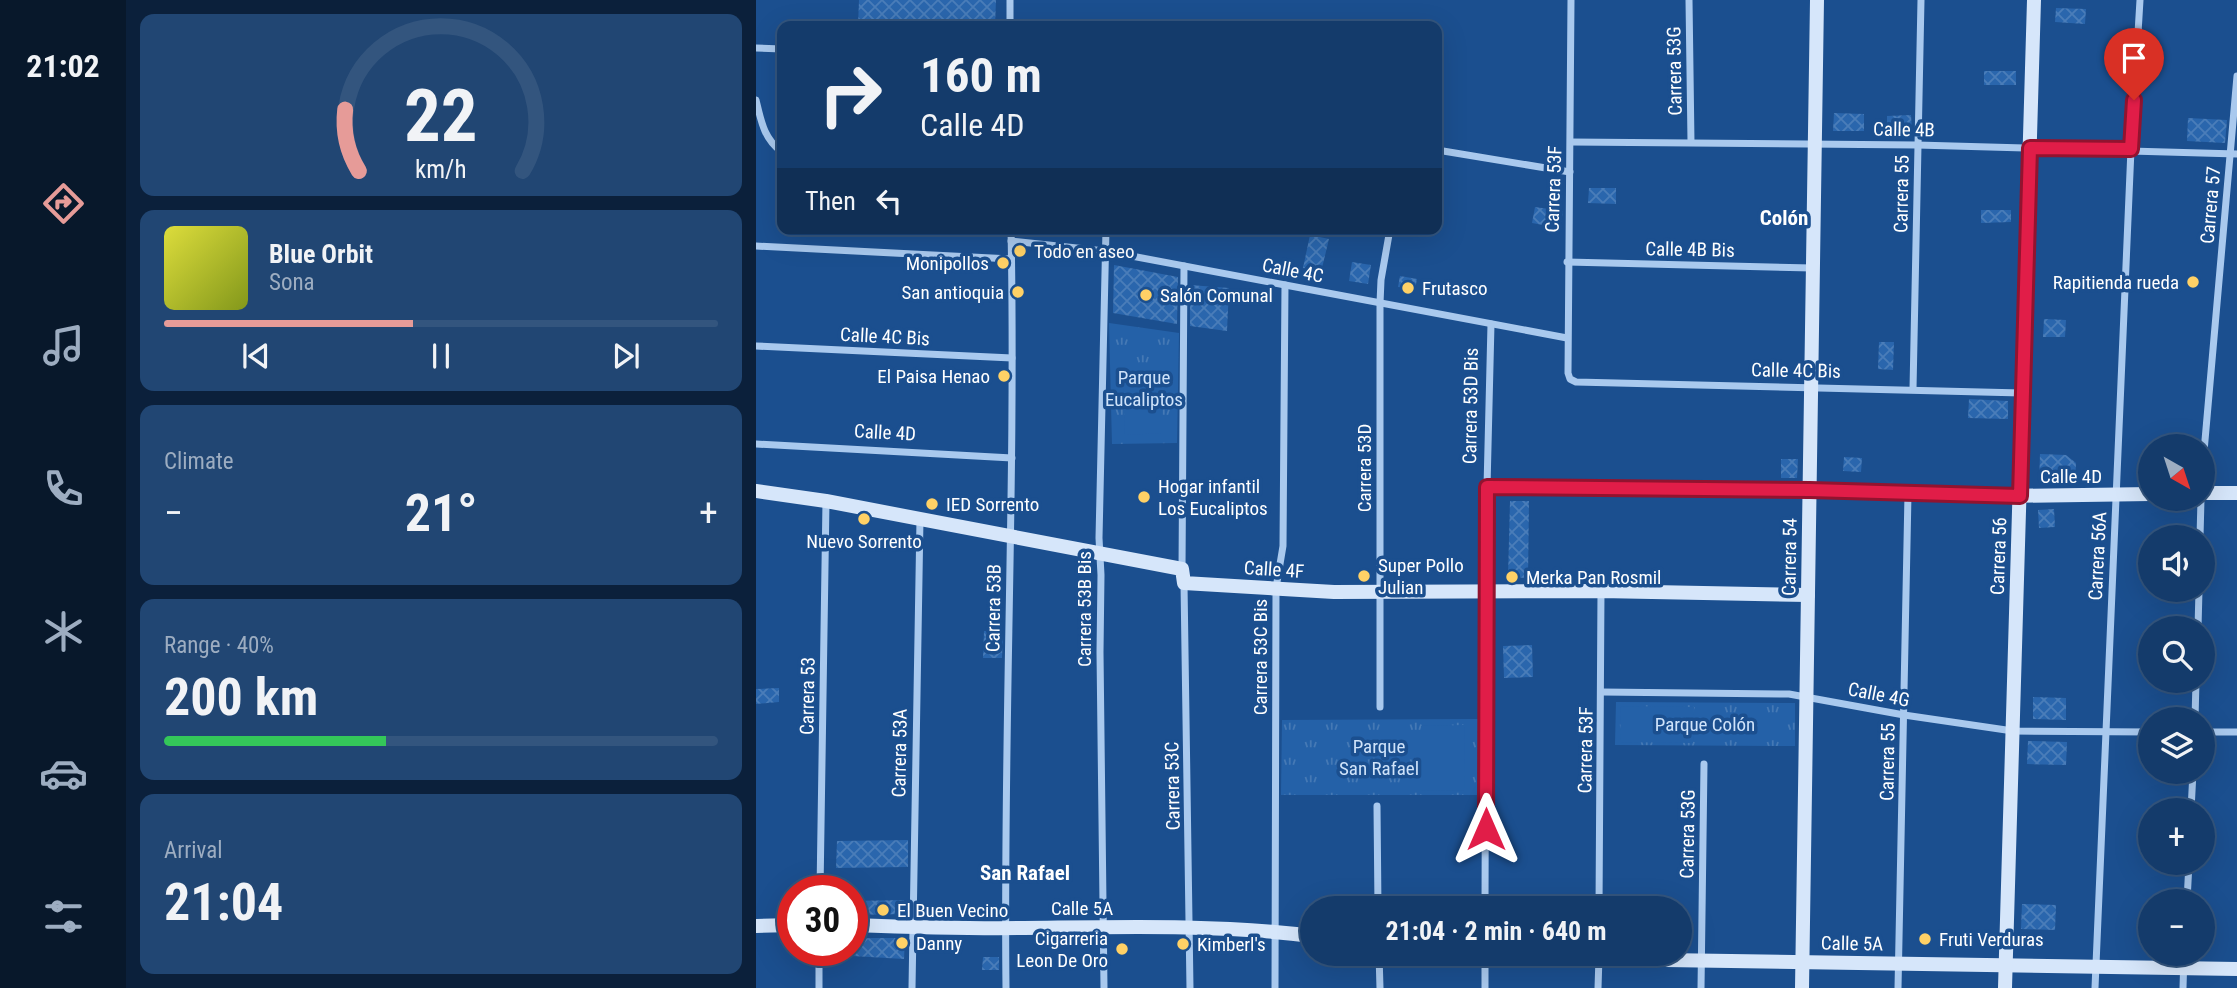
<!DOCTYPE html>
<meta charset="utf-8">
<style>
body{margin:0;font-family:"Roboto Condensed",sans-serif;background:#214673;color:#f1f3f6;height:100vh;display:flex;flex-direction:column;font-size:26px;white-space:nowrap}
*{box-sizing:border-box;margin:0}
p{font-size:23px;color:#9dadc1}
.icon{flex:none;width:38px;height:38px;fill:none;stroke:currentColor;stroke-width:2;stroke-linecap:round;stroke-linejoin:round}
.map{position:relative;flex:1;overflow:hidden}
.panel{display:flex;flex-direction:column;gap:14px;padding:14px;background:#0b203b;width:630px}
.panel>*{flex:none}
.banner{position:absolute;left:21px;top:21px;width:665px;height:214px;border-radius:14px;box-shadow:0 7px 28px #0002,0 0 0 2px #33557e;background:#143b6b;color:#f1f3f6;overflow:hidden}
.needle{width:46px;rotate:141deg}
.fabs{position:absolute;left:1382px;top:434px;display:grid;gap:14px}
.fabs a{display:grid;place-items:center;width:77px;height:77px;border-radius:50%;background:#143b6b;box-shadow:0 7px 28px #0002,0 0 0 2px #33557e;font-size:35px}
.speed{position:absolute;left:21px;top:875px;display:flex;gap:14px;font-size:35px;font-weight:700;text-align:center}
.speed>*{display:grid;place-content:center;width:91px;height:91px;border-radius:50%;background:#143b6b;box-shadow:0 7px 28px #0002,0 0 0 2px #33557e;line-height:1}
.speed .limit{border:10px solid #d22;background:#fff;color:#111}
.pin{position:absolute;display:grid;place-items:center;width:60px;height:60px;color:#fff;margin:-72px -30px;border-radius:50% 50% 50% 0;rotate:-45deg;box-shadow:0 0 7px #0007}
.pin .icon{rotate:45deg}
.me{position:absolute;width:77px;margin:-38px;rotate:0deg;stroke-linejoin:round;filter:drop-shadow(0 0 5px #0008)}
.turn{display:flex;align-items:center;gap:24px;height:147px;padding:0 28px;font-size:32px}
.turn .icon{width:91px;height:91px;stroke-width:2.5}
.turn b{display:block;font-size:49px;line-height:60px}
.then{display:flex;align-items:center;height:66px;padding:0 28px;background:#0003;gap:14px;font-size:26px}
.big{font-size:52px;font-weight:700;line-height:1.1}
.panel .widget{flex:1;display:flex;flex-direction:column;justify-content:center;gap:10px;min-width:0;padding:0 24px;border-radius:14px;background:#214673}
.panel .dial{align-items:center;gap:0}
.dial svg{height:182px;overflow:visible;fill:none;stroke:#33557e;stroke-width:7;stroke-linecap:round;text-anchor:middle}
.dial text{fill:#f1f3f6;stroke:none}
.song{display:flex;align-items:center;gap:21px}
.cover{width:84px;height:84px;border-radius:10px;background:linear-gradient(135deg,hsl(60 70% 55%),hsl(70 70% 35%))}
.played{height:7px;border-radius:4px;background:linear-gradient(90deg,#e69b98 45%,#33557e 45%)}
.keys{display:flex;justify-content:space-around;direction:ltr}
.heat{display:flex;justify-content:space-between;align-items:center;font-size:38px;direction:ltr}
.charge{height:10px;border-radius:5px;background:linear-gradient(90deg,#34c759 40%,#33557e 0)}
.trip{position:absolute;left:544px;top:896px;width:392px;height:70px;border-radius:35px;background:#143b6b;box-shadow:0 7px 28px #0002,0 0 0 2px #33557e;font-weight:700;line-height:70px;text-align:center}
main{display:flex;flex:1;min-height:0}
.dock{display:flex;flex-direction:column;width:126px;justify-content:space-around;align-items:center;background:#08182b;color:#9dadc1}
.dock .icon{width:49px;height:49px}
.dock .selected{color:#e69b98}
.dock b{font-size:32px;color:#f1f3f6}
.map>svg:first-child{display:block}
.grass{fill:url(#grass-tufts)}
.pitch{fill:#2461a8}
.building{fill:url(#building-cross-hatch)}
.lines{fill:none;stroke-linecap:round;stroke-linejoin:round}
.street{stroke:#a9c9ee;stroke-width:7}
.secondary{stroke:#d6e6fa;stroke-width:14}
.route-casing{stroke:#92132f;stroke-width:18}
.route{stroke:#e11d48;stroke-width:12}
.poi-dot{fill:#ffd166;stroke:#1b4f8f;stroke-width:2.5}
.labels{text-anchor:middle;stroke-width:7;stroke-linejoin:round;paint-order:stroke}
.street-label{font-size:19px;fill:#fff;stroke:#1b4f8f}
.poi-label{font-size:19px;fill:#fff;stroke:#1b4f8f;text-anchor:start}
.park-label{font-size:19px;fill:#cfe3fa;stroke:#1b4f8f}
.neighbourhood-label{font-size:21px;font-weight:bold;fill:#fff;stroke:#1b4f8f}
</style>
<main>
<nav class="dock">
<b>21:02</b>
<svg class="icon selected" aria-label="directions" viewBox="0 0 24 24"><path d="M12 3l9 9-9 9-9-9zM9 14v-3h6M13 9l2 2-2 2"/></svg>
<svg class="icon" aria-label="music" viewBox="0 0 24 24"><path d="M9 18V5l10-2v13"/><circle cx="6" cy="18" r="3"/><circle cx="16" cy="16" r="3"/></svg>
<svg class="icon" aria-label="phone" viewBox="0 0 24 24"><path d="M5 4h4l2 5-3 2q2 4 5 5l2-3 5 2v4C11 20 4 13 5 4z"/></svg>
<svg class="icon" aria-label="climate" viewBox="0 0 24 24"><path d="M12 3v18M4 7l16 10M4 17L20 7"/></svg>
<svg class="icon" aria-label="car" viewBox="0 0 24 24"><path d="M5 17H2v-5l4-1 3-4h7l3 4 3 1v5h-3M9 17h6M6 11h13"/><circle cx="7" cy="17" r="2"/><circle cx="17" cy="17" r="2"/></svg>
<svg class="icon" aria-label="filters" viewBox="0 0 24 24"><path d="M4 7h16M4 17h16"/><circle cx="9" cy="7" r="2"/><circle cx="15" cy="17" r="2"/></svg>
</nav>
<section class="panel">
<div class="widget dial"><svg viewBox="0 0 100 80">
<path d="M14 69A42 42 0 1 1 86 69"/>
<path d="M14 69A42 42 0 0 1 8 42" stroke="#e69b98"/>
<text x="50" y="56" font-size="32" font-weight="700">22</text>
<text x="50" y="72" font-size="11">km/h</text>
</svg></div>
<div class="widget">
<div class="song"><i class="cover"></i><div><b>Blue Orbit</b><p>Sona</p></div></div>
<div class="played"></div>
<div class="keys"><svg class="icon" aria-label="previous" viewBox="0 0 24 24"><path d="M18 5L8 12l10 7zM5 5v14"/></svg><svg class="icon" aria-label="pause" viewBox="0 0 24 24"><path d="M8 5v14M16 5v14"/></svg><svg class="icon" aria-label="next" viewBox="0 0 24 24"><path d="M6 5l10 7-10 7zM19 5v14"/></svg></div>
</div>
<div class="widget"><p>Climate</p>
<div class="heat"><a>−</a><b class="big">21°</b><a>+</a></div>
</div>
<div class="widget"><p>Range · 40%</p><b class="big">200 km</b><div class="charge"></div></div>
<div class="widget"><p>Arrival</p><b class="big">21:04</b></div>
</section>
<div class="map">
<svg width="1481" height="988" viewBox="0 0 1481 988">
<defs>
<pattern id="grass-tufts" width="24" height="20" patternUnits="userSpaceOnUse" patternTransform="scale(1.75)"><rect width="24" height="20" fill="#2461a8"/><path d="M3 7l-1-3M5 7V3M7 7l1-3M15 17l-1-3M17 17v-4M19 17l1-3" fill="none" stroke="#4579b5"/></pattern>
<pattern id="building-cross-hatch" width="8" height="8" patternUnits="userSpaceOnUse" patternTransform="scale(1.75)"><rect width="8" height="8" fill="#2a66ad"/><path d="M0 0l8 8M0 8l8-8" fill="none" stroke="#4a7db9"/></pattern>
</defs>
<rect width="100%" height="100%" fill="#1b4f8f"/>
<!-- grass -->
<g class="grass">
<path d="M353 323 423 333 421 443 356 444Z"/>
<path d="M860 702 1039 703V746L859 745Z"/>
<path d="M722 719 721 795H525L526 720Z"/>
</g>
<!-- pitch -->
<g class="pitch">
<path d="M405 370V433L369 435 367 371Z"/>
<path d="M865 706 938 707 937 743 864 742Z"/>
<path d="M708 725 709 790 665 791V726Z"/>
</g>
<!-- building -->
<g class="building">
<path d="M103 0H240L239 26H102Z"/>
<path d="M1300 8 1330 9 1329 24 1299 22Z"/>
<rect x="1228" y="71" width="32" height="14"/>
<path d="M1078 113 1108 114V131H1077Z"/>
<path d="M1155 115 1156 131 1131 130V116Z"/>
<path d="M1432 118 1471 120 1469 143 1431 141Z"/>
<path d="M833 188H860V204L832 203Z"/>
<path d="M779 207 807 211 804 228 776 223Z"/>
<path d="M1225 210H1255V222L1225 223Z"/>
<path d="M554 235 573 239 565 272 547 268Z"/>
<path d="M596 262 615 265 612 284 593 281Z"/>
<path d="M358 265 422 277 421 324 357 313Z"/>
<path d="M644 276 661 279 659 289 642 287Z"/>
<path d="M434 285 473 288 471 331 434 326Z"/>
<path d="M1288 319 1310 320 1309 337H1287Z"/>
<path d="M1123 342H1138L1137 370 1122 369Z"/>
<path d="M1213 399 1252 401V419L1212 418Z"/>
<path d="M1284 454 1310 455 1320 463 1319 483 1283 482Z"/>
<path d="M1088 457 1106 458 1105 472 1087 471Z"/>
<path d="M1025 459H1042L1041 478H1025Z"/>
<path d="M754 501H773L772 578 752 577Z"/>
<path d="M1298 509 1299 527 1283 528 1282 510Z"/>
<path d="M228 631 247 632 246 658H227Z"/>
<path d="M776 645 777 677 748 678 747 646Z"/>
<path d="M23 688V702L0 704V689Z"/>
<path d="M1277 697 1310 698V720L1277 719Z"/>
<path d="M1272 741 1311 742 1310 765 1271 764Z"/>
<path d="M152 840V867L80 868 81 841Z"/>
<path d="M148 900V914L96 915V901Z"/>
<path d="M1266 904 1300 905 1299 930 1265 929Z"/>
<path d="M116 938H149L148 959 96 956V939Z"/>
<path d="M227 957H243V970H226Z"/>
</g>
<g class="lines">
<!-- street -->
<g class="street">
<path d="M254 0V26"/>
<path d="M815 0 812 373 814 379 820 382 1266 393"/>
<path d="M933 0 935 142"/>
<path d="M0 48 26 49"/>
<path d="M0 100C5 121 8 139 26 152"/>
<path d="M815 142 1161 145 1481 154"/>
<path d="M681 150 814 172"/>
<path d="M255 241 349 251 811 338"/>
<path d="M0 246 255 259"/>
<path d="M811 262 1056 268"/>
<path d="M0 346 256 358"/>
<path d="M1157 389 1165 0"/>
<path d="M0 444 256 458"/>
<path d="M1447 463 1481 76"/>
<path d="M731 487 735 324"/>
<path d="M1444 537 1445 499"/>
<path d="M426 569 428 266"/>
<path d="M428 584 434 988"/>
<path d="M1442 628 1443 590"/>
<path d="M846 692 1033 694 1148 715 1257 731 1395 732"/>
<path d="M624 707V303L625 280 634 229"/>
<path d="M1439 719 1440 681"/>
<path d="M1447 732H1481"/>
<path d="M621 806 622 908"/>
<path d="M1435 810 1437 772"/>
<path d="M64 891 70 501"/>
<path d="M1431 901 1433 863"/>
<path d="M729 908 730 590"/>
<path d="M843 908 845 591"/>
<path d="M623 954 624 988"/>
<path d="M63 988V950"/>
<path d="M156 988 164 519"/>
<path d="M250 988C247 735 260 482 255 229"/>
<path d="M348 988 344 652 345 575 343 538 350 229"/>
<path d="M519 988 520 588 527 546 529 285"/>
<path d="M729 988V954"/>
<path d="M842 988 843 957"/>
<path d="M945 988 948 764"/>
<path d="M1142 988 1152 494"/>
<path d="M1339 988 1375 149 1384 0"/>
<path d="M1427 988 1428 954"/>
</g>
<!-- secondary -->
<g class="secondary">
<path d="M0 491 70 501 426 569 428 583 578 592 845 591 1052 595"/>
<path d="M1447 493H1481"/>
<path d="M730 590 731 487 1054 490 1249 496 1395 494"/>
<path d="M96 925C153 927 210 929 268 928 364 927 461 924 556 936"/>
<path d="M0 926 37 925"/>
<path d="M711 954 843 959 1481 969"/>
<path d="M1046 988 1061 0"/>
<path d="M1249 988 1278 0"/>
</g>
</g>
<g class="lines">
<defs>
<path id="route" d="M730 829 731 487 1054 490 1264 496 1274 148 1375 149 1378 100"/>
</defs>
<!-- route casing -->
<use href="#route" class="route-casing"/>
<!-- route -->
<use href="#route" class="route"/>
</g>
<!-- markers -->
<g class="poi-dot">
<circle cx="264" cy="251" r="7"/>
<circle cx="247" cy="263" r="7"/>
<circle cx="1437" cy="282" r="7"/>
<circle cx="652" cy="288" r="7"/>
<circle cx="262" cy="292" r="7"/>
<circle cx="390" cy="295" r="7"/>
<circle cx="248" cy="376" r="7"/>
<circle cx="388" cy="497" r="7"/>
<circle cx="176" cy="504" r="7"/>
<circle cx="108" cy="519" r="7"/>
<circle cx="608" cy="576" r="7"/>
<circle cx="756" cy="577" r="7"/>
<circle cx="127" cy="910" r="7"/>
<circle cx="1169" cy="939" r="7"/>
<circle cx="146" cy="943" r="7"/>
<circle cx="427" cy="944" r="7"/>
<circle cx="366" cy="949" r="7"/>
</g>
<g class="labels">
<!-- street labels -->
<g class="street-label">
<text transform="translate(918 71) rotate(-91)" y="7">Carrera 53G</text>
<text transform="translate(1148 129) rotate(1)" y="7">Calle 4B</text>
<text transform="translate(797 189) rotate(-88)" y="7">Carrera 53F</text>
<text transform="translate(1145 194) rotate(-89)" y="7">Carrera 55</text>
<text transform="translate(1454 205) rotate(-85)" y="7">Carrera 57</text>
<text transform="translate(934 249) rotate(1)" y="7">Calle 4B Bis</text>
<text transform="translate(537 270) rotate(11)" y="7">Calle 4C</text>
<text transform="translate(129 336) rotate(3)" y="7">Calle 4C Bis</text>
<text transform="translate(1040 370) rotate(1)" y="7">Calle 4C Bis</text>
<text transform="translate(714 406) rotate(-89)" y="7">Carrera 53D Bis</text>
<text transform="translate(129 432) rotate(3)" y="7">Calle 4D</text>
<text transform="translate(608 468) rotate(-90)" y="7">Carrera 53D</text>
<text x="1315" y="483">Calle 4D</text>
<text transform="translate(1242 556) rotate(-88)" y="7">Carrera 56</text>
<text transform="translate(1341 556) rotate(-87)" y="7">Carrera 56A</text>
<text transform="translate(1033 557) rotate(-89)" y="7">Carrera 54</text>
<text transform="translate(518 569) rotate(4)" y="7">Calle 4F</text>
<text transform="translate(237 608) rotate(-89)" y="7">Carrera 53B</text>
<text transform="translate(328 609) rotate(-90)" y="7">Carrera 53B Bis</text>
<text transform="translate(504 657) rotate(-90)" y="7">Carrera 53C Bis</text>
<text transform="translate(1123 694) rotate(11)" y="7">Calle 4G</text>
<text transform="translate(51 696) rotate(-89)" y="7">Carrera 53</text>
<text transform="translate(829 750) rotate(-89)" y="7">Carrera 53F</text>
<text transform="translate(143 753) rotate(-89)" y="7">Carrera 53A</text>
<text transform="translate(1131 762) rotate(-89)" y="7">Carrera 55</text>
<text transform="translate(416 786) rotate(-91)" y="7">Carrera 53C</text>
<text transform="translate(931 834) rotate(-89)" y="7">Carrera 53G</text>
<text x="326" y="915">Calle 5A</text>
<text transform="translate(1096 943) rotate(1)" y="7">Calle 5A</text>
</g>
<!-- poi labels -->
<g class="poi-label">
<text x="278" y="258">Todo en aseo</text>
<text x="233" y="270" text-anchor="end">Monipollos</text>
<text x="1423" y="289" text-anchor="end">Rapitienda rueda</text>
<text x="666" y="295">Frutasco</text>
<text x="248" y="299" text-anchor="end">San antioquia</text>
<text x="404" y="302">Salón Comunal</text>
<text x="234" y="383" text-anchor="end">El Paisa Henao</text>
<text x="402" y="493">Hogar infantil<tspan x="402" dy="22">Los Eucaliptos</tspan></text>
<text x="190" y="511">IED Sorrento</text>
<text x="108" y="548" text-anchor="middle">Nuevo Sorrento</text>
<text x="622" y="572">Super Pollo<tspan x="622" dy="22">Julian</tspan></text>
<text x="770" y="584">Merka Pan Rosmil</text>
<text x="141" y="917">El Buen Vecino</text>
<text x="352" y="945" text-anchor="end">Cigarreria<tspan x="352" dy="22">Leon De Oro</tspan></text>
<text x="1183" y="946">Fruti Verduras</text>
<text x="160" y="950">Danny</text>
<text x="441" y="951">Kimberl's</text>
</g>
<!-- park labels -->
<g class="park-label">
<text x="388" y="384">Parque<tspan x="388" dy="22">Eucaliptos</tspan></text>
<text x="949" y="731">Parque Colón</text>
<text x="623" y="753">Parque<tspan x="623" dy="22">San Rafael</tspan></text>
</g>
<!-- neighbourhood labels -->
<g class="neighbourhood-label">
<text x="1028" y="225">Colón</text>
<text x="269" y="880">San Rafael</text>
</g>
</g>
</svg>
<div class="fabs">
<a><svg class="needle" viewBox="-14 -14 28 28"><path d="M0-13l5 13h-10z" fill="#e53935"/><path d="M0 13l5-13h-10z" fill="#9dadc1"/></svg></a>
<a><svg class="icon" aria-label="sound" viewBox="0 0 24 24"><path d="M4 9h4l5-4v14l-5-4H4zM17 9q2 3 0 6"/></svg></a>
<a><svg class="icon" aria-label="search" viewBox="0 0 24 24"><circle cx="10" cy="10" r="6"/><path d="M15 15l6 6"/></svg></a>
<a><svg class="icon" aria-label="layers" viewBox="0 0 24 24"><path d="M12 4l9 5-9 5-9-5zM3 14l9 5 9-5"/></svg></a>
<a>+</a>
<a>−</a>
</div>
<div class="speed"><div class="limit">30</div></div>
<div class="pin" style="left:1378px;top:100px;background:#d93025"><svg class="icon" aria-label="arrive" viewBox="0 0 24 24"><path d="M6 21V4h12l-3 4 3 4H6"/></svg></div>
<svg class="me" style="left:730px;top:829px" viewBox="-20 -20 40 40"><path d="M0-17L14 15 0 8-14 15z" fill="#e11d48" stroke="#fff" stroke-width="4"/></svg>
<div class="trip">21:04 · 2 min · 640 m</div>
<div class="banner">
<div class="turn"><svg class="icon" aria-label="right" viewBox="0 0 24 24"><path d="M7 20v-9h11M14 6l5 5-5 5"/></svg><div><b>160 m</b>Calle 4D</div></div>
<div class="then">Then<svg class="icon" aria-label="left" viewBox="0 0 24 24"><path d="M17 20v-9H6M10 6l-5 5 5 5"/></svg></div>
</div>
</div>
</main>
